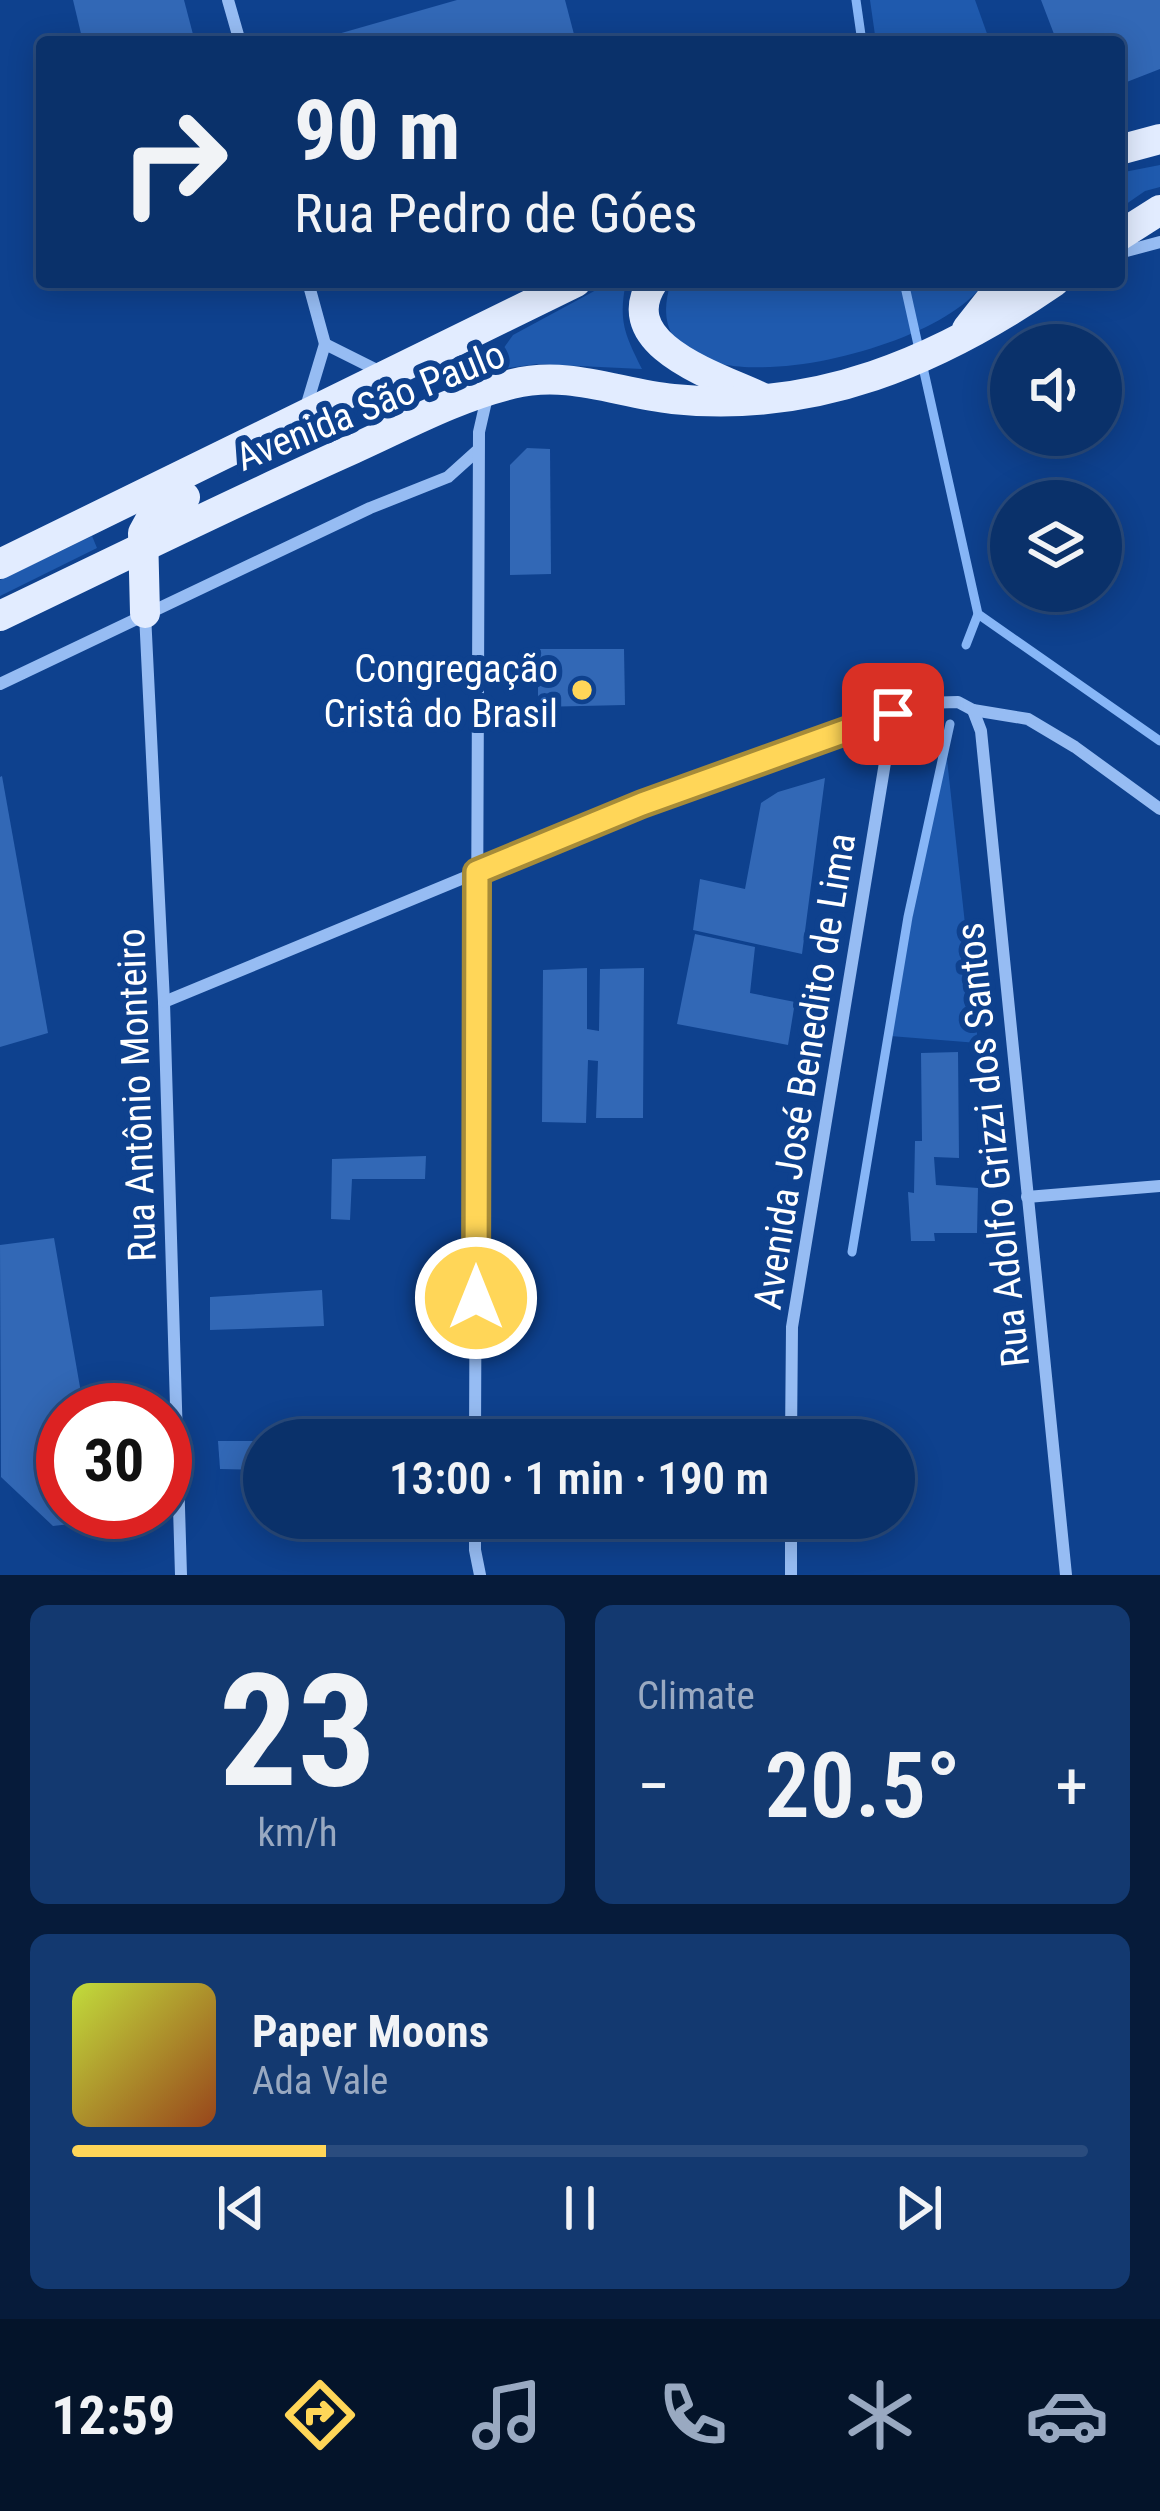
<!DOCTYPE html>
<meta charset="utf-8">
<style>
body{margin:0;font-family:"Roboto Condensed",sans-serif;background:#133970;color:#f1f3f6;height:100vh;display:flex;flex-direction:column;font-size:45px;white-space:nowrap}
*{box-sizing:border-box;margin:0}
p{font-size:39px;color:#99a9c1}
.icon{flex:none;width:66px;height:66px;fill:none;stroke:currentColor;stroke-width:2;stroke-linecap:round;stroke-linejoin:round}
.map{position:relative;height:1575px;overflow:hidden}
.sheet{display:flex;flex-direction:column;gap:30px;padding:30px;background:#061b3a;flex:1}
.sheet>*{flex:none}
.banner{position:absolute;left:36px;top:36px;width:1089px;height:252px;border-radius:12px;box-shadow:0 6px 30px #0003,0 0 0 3px #2a4c7e;background:#0a316a;color:#f1f3f6;overflow:hidden}
.controls{position:absolute;left:990px;top:324px;display:grid;gap:24px}
.controls a{display:grid;place-items:center;width:132px;height:132px;border-radius:50%;background:#0a316a;box-shadow:0 6px 30px #0003,0 0 0 3px #2a4c7e;font-size:60px}
.speed{position:absolute;left:36px;top:1383px;display:flex;gap:24px;font-size:60px;font-weight:700;text-align:center}
.speed>*{display:grid;place-content:center;width:156px;height:156px;border-radius:50%;background:#0a316a;box-shadow:0 6px 30px #0003,0 0 0 3px #2a4c7e;line-height:1}
.speed .limit{border:18px solid #d22;background:#fff;color:#111}
.pin{position:absolute;display:grid;place-items:center;width:102px;height:102px;color:#fff;margin:-51px;border-radius:24px;box-shadow:0 6px 18px #0006}
.me{position:absolute;width:132px;margin:-66px;rotate:0deg;stroke-linejoin:round;filter:drop-shadow(0 0 9px #0008)}
.turn{display:flex;align-items:center;gap:42px;height:252px;padding:0 60px;font-size:54px}
.turn .icon{width:156px;height:156px;stroke-width:2.5}
.turn b{display:block;font-size:84px;line-height:102px}
.big{font-size:90px;font-weight:600;line-height:1.1}
.sheet .card{flex:1;display:flex;flex-direction:column;justify-content:center;gap:18px;min-width:0;padding:0 42px;border-radius:18px;background:#133970}
.sheet .dial{align-items:center;gap:0}
.dial b{font-size:156px;line-height:1}
.song{display:flex;align-items:center;gap:36px}
.cover{width:144px;height:144px;border-radius:18px;background:linear-gradient(135deg,hsl(70 70% 55%),hsl(20 70% 35%))}
.played{height:12px;border-radius:6px;background:linear-gradient(90deg,#ffd658 25%,#2a4c7e 25%)}
.keys{display:flex;justify-content:space-around;direction:ltr}
.heat{display:flex;justify-content:space-between;align-items:center;font-size:66px;direction:ltr}
.sheet .tiles{flex:1;display:grid;gap:30px;grid-template-columns:1fr 1fr}
.card:last-child{grid-column:span 2}
.trip{position:absolute;left:243px;top:1419px;width:672px;height:120px;border-radius:60px;background:#0a316a;box-shadow:0 6px 30px #0003,0 0 0 3px #2a4c7e;font-weight:600;line-height:120px;text-align:center}
.tab-bar{display:flex;height:192px;justify-content:space-around;align-items:center;background:#04142a;color:#99a9c1}
.tab-bar .icon{width:84px;height:84px}
.tab-bar .selected{color:#ffd658}
.tab-bar b{font-size:54px;color:#f1f3f6}
.map>svg:first-child{display:block}
.green{fill:#1f5aae}
.lines{fill:none;stroke-linecap:round;stroke-linejoin:round}
.stream{stroke:#87b6f7;stroke-width:9}
.building{fill:#3268b6}
.street{stroke:#96bcf3;stroke-width:12}
.primary{stroke:#e2ecff;stroke-width:30}
.route-casing{stroke:#a68b39;stroke-width:30}
.route{stroke:#ffd658;stroke-width:21}
.poi-dot{fill:#ffd658;stroke:#0e418e;stroke-width:4.5}
.labels{text-anchor:middle;stroke-width:12;stroke-linejoin:round;paint-order:stroke}
.street-label{font-size:39px;fill:#fff;stroke:#0e418e}
.poi-label{font-size:39px;fill:#fff;stroke:#0e418e;text-anchor:end}
</style>
<div class="map">
<svg width="1160" height="1575" viewBox="0 0 1160 1575">
<rect width="100%" height="100%" fill="#0e418e"/>
<!-- green -->
<g class="green">
<path d="M870 0H975L990 42H876Z"/>
<path d="M1160 165V187L1145 191 1119 209V173Z"/>
<path d="M611 282H626C618 321 625 335 642 369L537 364 508 368 503 349 513 335Z"/>
<path d="M671 282H984C940 357 623 429 671 282Z"/>
<path d="M92 536 97 548 0 596V580Z"/>
<path d="M945 741 978 1043 890 1036Z"/>
</g>
<g class="lines">
<!-- stream -->
<g class="stream">
<path d="M856 0 862 42"/>
<path d="M904 282 978 614 1160 741"/>
<path d="M966 645 978 614"/>
<path d="M852 1252 908 917 950 724"/>
</g>
</g>
<!-- building -->
<g class="building">
<path d="M73 0H184L195 42H83Z"/>
<path d="M457 0H565L576 42H310Z"/>
<path d="M1041 0H1160V69L1119 85V42H1057Z"/>
<path d="M527 448 550 449 551 574 510 575V465Z"/>
<path d="M538 649H624L625 705 538 707Z"/>
<path d="M2 776 48 1033 0 1047V777Z"/>
<path d="M825 778 802 954 693 930 700 879 745 889 761 803 778 792Z"/>
<path d="M695 934 755 947 750 993 795 1002 788 1045 677 1024Z"/>
<path d="M587 968V1029L599 1031 600 969 644 968 643 1118H596L598 1061 588 1060 586 1123 542 1122 543 970Z"/>
<path d="M958 1052 959 1158 934 1157 936 1185 978 1188 977 1233H934L935 1241H911L908 1192 914 1193 915 1141H922L921 1053Z"/>
<path d="M426 1156 425 1179H352L350 1220 331 1219 332 1159Z"/>
<path d="M54 1238 84 1410H63V1512H102L104 1520 53 1526 1 1477 0 1245Z"/>
<path d="M322 1290 324 1326 210 1330V1297Z"/>
<path d="M218 1441H264V1470L220 1469Z"/>
</g>
<g class="lines">
<!-- street -->
<g class="street">
<path d="M228 0 240 42"/>
<path d="M1119 253 1160 242"/>
<path d="M308 282 325 344"/>
<path d="M306 407 325 344 383 373"/>
<path d="M145 614 164 1002 181 1575"/>
<path d="M0 684 370 508 448 477 478 450"/>
<path d="M973 710 981 731 1066 1575"/>
<path d="M164 1002 642 804 922 703 958 702 973 710 1028 719 1075 747 1160 809"/>
<path d="M1027 1197 1160 1186"/>
<path d="M475 1440 479 432 487 397"/>
<path d="M791 1440 792 1327 893 714"/>
<path d="M475 1518V1550L480 1575"/>
<path d="M791 1575V1518"/>
</g>
<!-- primary -->
<g class="primary">
<path d="M1119 150 1160 139"/>
<path d="M1119 236 1160 210"/>
<path d="M653 282C611 346 722 378 763 398"/>
<path d="M967 329 1004 282"/>
<path d="M0 564 576 282"/>
<path d="M145 613 143 533 155 511 185 497"/>
<path d="M0 616C117 560 234 502 353 449 404 426 457 397 512 384 569 370 617 393 673 399 815 414 939 361 1054 282"/>
</g>
</g>
<g class="lines">
<defs>
<path id="route" d="M476 1298 477 872 642 804 893 714"/>
</defs>
<!-- route casing -->
<use href="#route" class="route-casing"/>
<!-- route -->
<use href="#route" class="route"/>
</g>
<!-- markers -->
<circle class="poi-dot" cx="582" cy="690" r="12"/>
<g class="labels">
<!-- street labels -->
<g class="street-label">
<text transform="translate(370 405) rotate(-22)" y="14">Avenida São Paulo</text>
<text transform="translate(804 1071) rotate(-81)" y="14">Avenida José Benedito de Lima</text>
<text transform="translate(136 1095) rotate(-92)" y="14">Rua Antônio Monteiro</text>
<text transform="translate(992 1145) rotate(-96)" y="14">Rua Adolfo Grizzi dos Santos</text>
</g>
<!-- poi labels -->
<g class="poi-label">
<text x="558" y="682">Congregação<tspan x="558" dy="45">Cristâ do Brasil</tspan></text>
</g>
</g>
</svg>
<div class="controls">
<a><svg class="icon" aria-label="sound" viewBox="0 0 24 24"><path d="M4 9h4l5-4v14l-5-4H4zM17 9q2 3 0 6"/></svg></a>
<a><svg class="icon" aria-label="layers" viewBox="0 0 24 24"><path d="M12 4l9 5-9 5-9-5zM3 14l9 5 9-5"/></svg></a>
</div>
<div class="speed"><div class="limit">30</div></div>
<div class="pin" style="left:893px;top:714px;background:#d93025"><svg class="icon" aria-label="arrive" viewBox="0 0 24 24"><path d="M6 21V4h12l-3 4 3 4H6"/></svg></div>
<svg class="me" style="left:476px;top:1298px" viewBox="-20 -20 40 40"><circle r="17" fill="#ffd658" stroke="#fff" stroke-width="3"/><path d="M0-11L8 9 0 5-8 9z" fill="#fff"/></svg>
<div class="trip">13:00 · 1 min · 190 m</div>
<div class="banner">
<div class="turn"><svg class="icon" aria-label="right" viewBox="0 0 24 24"><path d="M7 20v-9h11M14 6l5 5-5 5"/></svg><div><b>90 m</b>Rua Pedro de Góes</div></div>
</div>
</div>
<section class="sheet">
<div class="tiles">
<div class="card dial"><b>23</b><p>km/h</p></div>
<div class="card"><p>Climate</p>
<div class="heat"><a>−</a><b class="big">20.5°</b><a>+</a></div>
</div>
<div class="card">
<div class="song"><i class="cover"></i><div><b>Paper Moons</b><p>Ada Vale</p></div></div>
<div class="played"></div>
<div class="keys"><svg class="icon" aria-label="previous" viewBox="0 0 24 24"><path d="M18 5L8 12l10 7zM5 5v14"/></svg><svg class="icon" aria-label="pause" viewBox="0 0 24 24"><path d="M8 5v14M16 5v14"/></svg><svg class="icon" aria-label="next" viewBox="0 0 24 24"><path d="M6 5l10 7-10 7zM19 5v14"/></svg></div>
</div>
</div>
</section>
<nav class="tab-bar">
<b>12:59</b>
<svg class="icon selected" aria-label="directions" viewBox="0 0 24 24"><path d="M12 3l9 9-9 9-9-9zM9 14v-3h6M13 9l2 2-2 2"/></svg>
<svg class="icon" aria-label="music" viewBox="0 0 24 24"><path d="M9 18V5l10-2v13"/><circle cx="6" cy="18" r="3"/><circle cx="16" cy="16" r="3"/></svg>
<svg class="icon" aria-label="phone" viewBox="0 0 24 24"><path d="M5 4h4l2 5-3 2q2 4 5 5l2-3 5 2v4C11 20 4 13 5 4z"/></svg>
<svg class="icon" aria-label="climate" viewBox="0 0 24 24"><path d="M12 3v18M4 7l16 10M4 17L20 7"/></svg>
<svg class="icon" aria-label="car" viewBox="0 0 24 24"><path d="M5 17H2v-5l4-1 3-4h7l3 4 3 1v5h-3M9 17h6M6 11h13"/><circle cx="7" cy="17" r="2"/><circle cx="17" cy="17" r="2"/></svg>
</nav>
